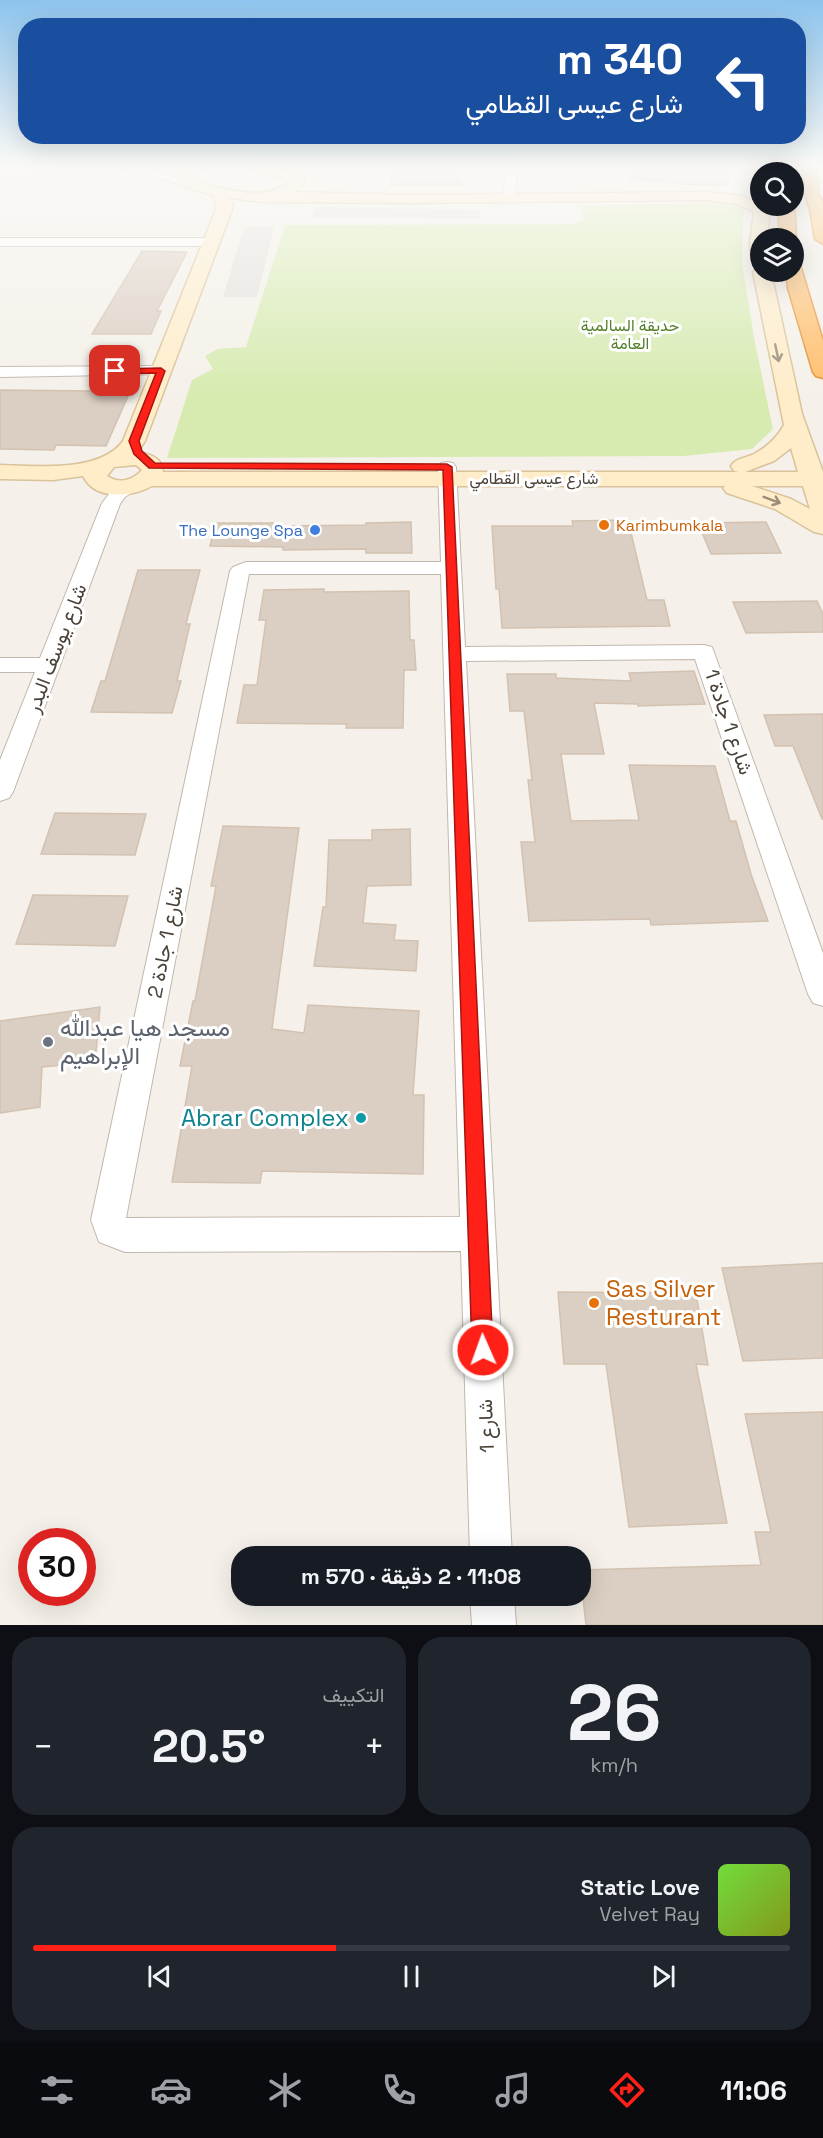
<!DOCTYPE html>
<html lang="ar">
<meta charset="utf-8">
<style>
body{margin:0;font-family:"Space Grotesk",Vazirmatn,sans-serif;background:#20242c;color:#f1f3f6;direction:rtl;height:100vh;display:flex;flex-direction:column;font-size:22px;white-space:nowrap}
*{box-sizing:border-box;margin:0}
p{font-size:20px;color:#9ea1a6}
.icon{flex:none;width:33px;height:33px;fill:none;stroke:currentColor;stroke-width:2;stroke-linecap:round;stroke-linejoin:round}
.map{position:relative;height:1625px;overflow:hidden;direction:ltr}
.sheet{display:flex;flex-direction:column;gap:12px;padding:12px;background:#0d0f14;flex:1}
.sheet>*{flex:none}
.hud{position:absolute;left:18px;top:18px;width:788px;height:126px;border-radius:24px;box-shadow:0 6px 24px #0002;direction:rtl;background:#1a4fa0;color:#fff;overflow:hidden}
.buttons{position:absolute;left:750px;top:162px;display:grid;gap:12px}
.buttons a{display:grid;place-items:center;width:54px;height:54px;border-radius:50%;background:#171b24;box-shadow:0 6px 24px #0002;font-size:30px}
.speed{position:absolute;left:18px;top:1528px;display:flex;gap:12px;font-size:30px;font-weight:700;text-align:center}
.speed>*{display:grid;place-content:center;width:78px;height:78px;border-radius:50%;background:#171b24;box-shadow:0 6px 24px #0002;line-height:1}
.speed .limit{border:9px solid #d22;background:#fff;color:#111}
.pin{position:absolute;display:grid;place-items:center;width:51px;height:51px;color:#fff;margin:-26px;border-radius:12px;box-shadow:0 3px 9px #0006}
.me{position:absolute;width:66px;margin:-33px;rotate:358deg;stroke-linejoin:round;filter:drop-shadow(0 0 4px #0008)}
.turn{display:flex;align-items:center;gap:21px;height:126px;padding:0 24px;font-size:27px}
.turn .icon{width:78px;height:78px;stroke-width:2.5}
.turn b{display:block;font-size:42px;line-height:51px}
.big{font-size:45px;font-weight:600;line-height:1.1}
.sheet .tile{flex:1;display:flex;flex-direction:column;justify-content:center;gap:9px;min-width:0;padding:0 21px;border-radius:24px;background:#20242c}
.sheet .dial{align-items:center;gap:0}
.dial b{font-size:78px;line-height:1}
.song{display:flex;align-items:center;gap:18px}
.cover{width:72px;height:72px;border-radius:9px;background:linear-gradient(135deg,hsl(100 70% 55%),hsl(70 70% 35%))}
.played{height:6px;border-radius:3px;background:linear-gradient(90deg,#ff2117 40%,#363941 40%)}
.keys{display:flex;justify-content:space-around;direction:ltr}
.heat{display:flex;justify-content:space-between;align-items:center;font-size:33px;direction:ltr}
.sheet .tiles{flex:1;display:grid;gap:12px;grid-template-columns:1fr 1fr}
.tile:last-child{grid-column:span 2}
.trip{position:absolute;left:231px;top:1546px;width:360px;height:60px;border-radius:24px;background:#171b24;box-shadow:0 6px 24px #0002;font-weight:600;line-height:60px;text-align:center;direction:rtl}
.dock{display:flex;height:96px;justify-content:space-around;align-items:center;background:#090b0e;color:#9ea1a6}
.dock .icon{width:42px;height:42px}
.dock .active{color:#ff2117}
.dock b{font-size:27px;color:#f1f3f6}
.map>svg:first-child{display:block}
.green{fill:#d7ebb1}
.parking{fill:#e4e1de}
.building{fill:#dbcec2;stroke:#d3c2b1;stroke-width:1.5}
.lines{fill:none;stroke-linecap:round;stroke-linejoin:round}
.street-casing{stroke:#c2b7ac;stroke-width:2}
.secondary-casing{stroke:#dac29a;stroke-width:3}
.highway-casing{stroke:#e49135;stroke-width:3}
.street{fill:#fff;fill-rule:evenodd}
.secondary{fill:#ffedca;fill-rule:evenodd}
.highway{fill:#ffbe6b;fill-rule:evenodd}
.oneway{stroke:#9b8e79}
.route{fill:#ff2117;stroke:#a6150f;stroke-width:1.5}
.food-dot{fill:#e8710a;stroke:#fff;stroke-width:2}
.shop-dot{fill:#3f7fe0;stroke:#fff;stroke-width:2}
.worship-dot{fill:#6b7280;stroke:#fff;stroke-width:2}
.culture-dot{fill:#0f9aa8;stroke:#fff;stroke-width:2}
.labels{text-anchor:middle;stroke-width:6;stroke-linejoin:round;paint-order:stroke}
.far-park-label{font-size:16px;fill:#527f27;stroke:#fff}
.far-street-label{font-size:16px;fill:#4a4137;stroke:#fff}
.far-food-label{font-size:16px;fill:#c56008;stroke:#fff;text-anchor:start}
.far-shop-label{font-size:16px;fill:#366cbe;stroke:#fff;text-anchor:end}
.street-label{font-size:20px;fill:#4a4137;stroke:#fff}
.near-worship-label{font-size:24px;fill:#5b616d;stroke:#fff;text-anchor:start}
.near-culture-label{font-size:24px;fill:#0d838f;stroke:#fff;text-anchor:end}
.near-food-label{font-size:24px;fill:#c56008;stroke:#fff;text-anchor:start}
</style>
<div class="map">
<svg width="823" height="1625" viewBox="0 0 823 1625">
<rect width="100%" height="100%" fill="#f5f1ea"/>
<!-- green -->
<path class="green" d="M744 203 742 263 755 343 773 429 752 449 684 456 167 458 192 380 213 369 205 356 218 349 246 347 285 225 574 224 584 220 582 205Z"/>
<!-- parking -->
<g class="parking">
<path d="M315 207 480 210V219L311 217Z"/>
<path d="M244 227H274L257 297H223Z"/>
</g>
<!-- building -->
<g class="building">
<path d="M393 166H453L461 185H390Z"/>
<path d="M631 166H734L727 185H695L630 179Z"/>
<path d="M142 251 187 252 157 311H161L151 334H92Z"/>
<path d="M99 387H132L106 446 56 445 54 450 0 449V390L97 391Z"/>
<path d="M628 520 647 600H664L670 626 502 628 499 589H496L492 526H573L572 521Z"/>
<path d="M411 522 412 553H366V549L283 550V547L210 546 216 523H273V526L366 525V523Z"/>
<path d="M766 522 781 553 711 554 698 523Z"/>
<path d="M138 570H200L186 624H190L177 681H181L172 713 91 712 101 681H105Z"/>
<path d="M324 589V592L409 591 410 640H414L416 670H404L403 728H346L347 724 237 723 244 685H257L266 620H259L264 590Z"/>
<path d="M817 601 823 614V632L746 633 733 602Z"/>
<path d="M694 671 705 704 638 706V704L594 703 604 754H561L571 821 639 820 629 765 715 766 730 821H736L751 874 768 921 651 925 650 919 529 921 521 842H535L528 780H532L524 711H510L507 674H556V678L631 681 629 673Z"/>
<path d="M823 714V819H822L793 746H775L764 715Z"/>
<path d="M55 813 146 814 135 855 41 854Z"/>
<path d="M223 826 299 828 272 1029 304 1033 308 1005 419 1011 413 1095H424L423 1174 262 1171 260 1183 172 1182 192 1066H180L193 1001H195L216 886H211Z"/>
<path d="M410 829 411 885 367 886 363 923 396 925 394 940 418 941 416 971 314 966 323 907H326L329 840H372V830Z"/>
<path d="M33 895 128 896 115 946 16 944Z"/>
<path d="M100 1007 95 1062 42 1067 40 1107 0 1113V1021Z"/>
<path d="M823 1263V1358L743 1361 722 1268Z"/>
<path d="M558 1292 696 1293 708 1365 696 1364 727 1523 629 1527 606 1364H564Z"/>
<path d="M823 1412V1625H586L580 1570 761 1565 755 1532H771L745 1414Z"/>
</g>
<g class="lines">
<defs>
<g id="street">
<path d="M121 166H137L196 184 190 187 122 168Z"/>
<path d="M508 166H518L515 194 509 197 503 194Z"/>
<path d="M0 238H211L217 242 211 246H0Z"/>
<path d="M161 366 169 371 166 374 0 377V367Z"/>
<path d="M447 462 453 463 456 467 465 647 704 645 712 647 823 953V1006L813 1003 808 994 695 659 466 661 512 1557H470L461 1251 125 1252 99 1242 91 1220 230 571 233 567 246 562H441L438 467 441 463ZM249 574H441L460 1217 126 1218Z"/>
<path d="M134 480 140 481 143 485 125 497 120 504 13 792 9 798 0 801V760L35 672H0V658H40L102 503 113 489Z"/>
<path d="M470 1596H514L516 1625H472Z"/>
</g>
<g id="secondary">
<path d="M191 166H209L193 175 195 181C225 189 265 203 291 181L250 169 248 166H270L302 175 305 182 295 192 412 195 708 192 740 196 760 202V206H770L767 238H760V265L752 260 750 243 754 212 737 204 708 200 412 203 262 202 230 198 233 207 145 441 138 452C150 454 163 458 163 472H739L734 471 731 466C735 459 744 458 752 455 766 448 776 439 784 425L753 272 760 267V272H771L802 414 823 472V534L814 532 775 509 727 493 723 488 725 486H152C132 497 95 501 83 476L53 480 0 479V465C35 466 100 473 123 441L217 207 213 195 185 187 178 180 181 170ZM791 448 798 472H745L774 461ZM136 465 142 470C132 481 119 484 107 476L114 467ZM752 486H803L810 509 791 499Z"/>
<path d="M763 166H777L776 172H762Z"/>
</g>
<g id="highway">
<path d="M803 166H817L818 192 823 203V244L815 239 810 209 804 192Z"/>
<path d="M778 206H794L796 238 794 241V238H780Z"/>
<path d="M794 264 800 265 823 341V378L816 376 813 372 788 288 786 272H794Z"/>
</g>
</defs>
<!-- street casing -->
<use href="#street" class="street-casing"/>
<!-- secondary casing -->
<use href="#secondary" class="secondary-casing"/>
<!-- highway casing -->
<use href="#highway" class="highway-casing"/>
<!-- street -->
<use href="#street" class="street"/>
<!-- secondary -->
<use href="#secondary" class="secondary"/>
<!-- highway -->
<use href="#highway" class="highway"/>
</g>
<!-- one-way arrows -->
<defs><path id="oneway-shaft" d="M-6 0H5M1.5-3L5.5 0L1.5 3" fill="none" stroke-width="1.6" stroke-linecap="round" stroke-linejoin="round" transform="scale(1.5)"/></defs>
<g class="oneway">
<use href="#oneway-shaft" transform="translate(777 353) rotate(78)"/>
<use href="#oneway-shaft" transform="translate(772 500) rotate(21)"/>
</g>
<!-- sky -->
<linearGradient id="sky" x2="0" y2="1"><stop stop-color="#8dc4ed"/><stop offset="0.42" stop-color="#faf9f6"/><stop offset="1" stop-color="#faf9f6" stop-opacity="0"/></linearGradient>
<rect width="823" height="393" fill="url(#sky)"/>
<!-- route -->
<path class="route" d="M161 368 165 371 139 441 142 451 155 463 447 464 452 467 493 1350 490 1357 483 1360 475 1357 472 1350 443 470 149 468 134 454 129 441 156 373 115 374 111 371 115 369Z"/>
<!-- markers -->
<g class="food-dot">
<circle cx="604" cy="525" r="6"/>
<circle cx="594" cy="1303" r="6"/>
</g>
<circle class="shop-dot" cx="315" cy="530" r="6"/>
<circle class="worship-dot" cx="48" cy="1042" r="6"/>
<circle class="culture-dot" cx="361" cy="1118" r="6"/>
<g class="labels">
<!-- far-park labels -->
<g class="far-park-label">
<text x="630" y="331">حديقة السالمية<tspan x="630" dy="18">العامة</tspan></text>
</g>
<!-- far-street labels -->
<g class="far-street-label">
<text x="534" y="484">شارع عيسى القطامي</text>
</g>
<!-- far-food labels -->
<g class="far-food-label">
<text x="616" y="531">Karimbumkala</text>
</g>
<!-- far-shop labels -->
<g class="far-shop-label">
<text x="303" y="536">The Lounge Spa</text>
</g>
<!-- street labels -->
<g class="street-label">
<text transform="translate(56 648) rotate(-69)" y="7">شارع يوسف البدر</text>
<text transform="translate(729 722) rotate(71)" y="7">شارع 1 جادة 1</text>
<text transform="translate(165 942) rotate(-79)" y="7">شارع 1 جادة 2</text>
<text transform="translate(486 1426) rotate(-92)" y="7">شارع 1</text>
</g>
<!-- near-worship labels -->
<g class="near-worship-label">
<text x="60" y="1036">مسجد هيا عبدالله<tspan x="60" dy="28">الإبراهيم</tspan></text>
</g>
<!-- near-culture labels -->
<g class="near-culture-label">
<text x="349" y="1126">Abrar Complex</text>
</g>
<!-- near-food labels -->
<g class="near-food-label">
<text x="606" y="1297">Sas Silver<tspan x="606" dy="28">Resturant</tspan></text>
</g>
</g>
</svg>
<div class="buttons">
<a><svg class="icon" aria-label="search" viewBox="0 0 24 24"><circle cx="10" cy="10" r="6"/><path d="M15 15l6 6"/></svg></a>
<a><svg class="icon" aria-label="layers" viewBox="0 0 24 24"><path d="M12 4l9 5-9 5-9-5zM3 14l9 5 9-5"/></svg></a>
</div>
<div class="speed"><div class="limit">30</div></div>
<div class="pin" style="left:115px;top:371px;background:#d93025"><svg class="icon" aria-label="arrive" viewBox="0 0 24 24"><path d="M6 21V4h12l-3 4 3 4H6"/></svg></div>
<svg class="me" style="left:483px;top:1350px" viewBox="-20 -20 40 40"><circle r="17" fill="#ff2117" stroke="#fff" stroke-width="3"/><path d="M0-11L8 9 0 5-8 9z" fill="#fff"/></svg>
<div class="trip">11:08 · 2 دقيقة · 570 m</div>
<div class="hud">
<div class="turn"><svg class="icon" aria-label="left" viewBox="0 0 24 24"><path d="M17 20v-9H6M10 6l-5 5 5 5"/></svg><div><b>340 m</b>شارع عيسى القطامي</div></div>
</div>
</div>
<section class="sheet">
<div class="tiles">
<div class="tile dial"><b>26</b><p>km/h</p></div>
<div class="tile"><p>التكييف</p>
<div class="heat"><a>−</a><b class="big">20.5°</b><a>+</a></div>
</div>
<div class="tile">
<div class="song"><i class="cover"></i><div><b>Static Love</b><p>Velvet Ray</p></div></div>
<div class="played"></div>
<div class="keys"><svg class="icon" aria-label="previous" viewBox="0 0 24 24"><path d="M18 5L8 12l10 7zM5 5v14"/></svg><svg class="icon" aria-label="pause" viewBox="0 0 24 24"><path d="M8 5v14M16 5v14"/></svg><svg class="icon" aria-label="next" viewBox="0 0 24 24"><path d="M6 5l10 7-10 7zM19 5v14"/></svg></div>
</div>
</div>
</section>
<nav class="dock">
<b>11:06</b>
<svg class="icon active" aria-label="directions" viewBox="0 0 24 24"><path d="M12 3l9 9-9 9-9-9zM9 14v-3h6M13 9l2 2-2 2"/></svg>
<svg class="icon" aria-label="music" viewBox="0 0 24 24"><path d="M9 18V5l10-2v13"/><circle cx="6" cy="18" r="3"/><circle cx="16" cy="16" r="3"/></svg>
<svg class="icon" aria-label="phone" viewBox="0 0 24 24"><path d="M5 4h4l2 5-3 2q2 4 5 5l2-3 5 2v4C11 20 4 13 5 4z"/></svg>
<svg class="icon" aria-label="climate" viewBox="0 0 24 24"><path d="M12 3v18M4 7l16 10M4 17L20 7"/></svg>
<svg class="icon" aria-label="car" viewBox="0 0 24 24"><path d="M5 17H2v-5l4-1 3-4h7l3 4 3 1v5h-3M9 17h6M6 11h13"/><circle cx="7" cy="17" r="2"/><circle cx="17" cy="17" r="2"/></svg>
<svg class="icon" aria-label="filters" viewBox="0 0 24 24"><path d="M4 7h16M4 17h16"/><circle cx="9" cy="7" r="2"/><circle cx="15" cy="17" r="2"/></svg>
</nav>
